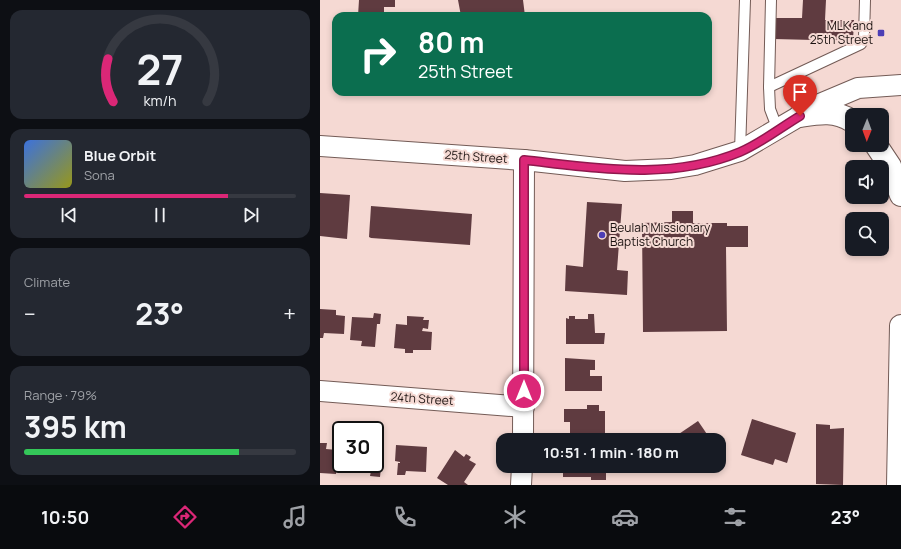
<!DOCTYPE html>
<meta charset="utf-8">
<style>
body{margin:0;font-family:Manrope,sans-serif;background:#242831;color:#f1f3f6;height:100vh;display:flex;flex-direction:column;font-size:15px;white-space:nowrap}
*{box-sizing:border-box;margin:0}
p{font-size:13px;color:#9ea1a6}
.icon{flex:none;width:22px;height:22px;fill:none;stroke:currentColor;stroke-width:2;stroke-linecap:round;stroke-linejoin:round}
.map{position:relative;flex:1;overflow:hidden}
.side{display:flex;flex-direction:column;gap:10px;padding:10px;background:#0d0f14;width:320px}
.side>*{flex:none}
.guide{position:absolute;left:12px;top:12px;width:380px;height:84px;border-radius:12px;box-shadow:0 2px 6px #0003;background:#0b6e4f;color:#fff;overflow:hidden}
.needle{width:26px;rotate:181deg}
.controls{position:absolute;left:525px;top:108px;display:grid;gap:8px}
.controls a{display:grid;place-items:center;width:44px;height:44px;border-radius:8px;background:#171b24;box-shadow:0 2px 6px #0003;font-size:20px}
.speed{position:absolute;left:12px;top:421px;display:flex;gap:8px;font-size:20px;font-weight:700;text-align:center}
.speed>*{display:grid;place-content:center;width:52px;height:52px;border-radius:50%;background:#171b24;box-shadow:0 2px 6px #0003;line-height:1}
.speed .limit{border:2px solid #111;border-radius:6px;background:#fff;color:#111}
.pin{position:absolute;display:grid;place-items:center;width:34px;height:34px;color:#fff;margin:-41px -17px;border-radius:50% 50% 50% 0;rotate:-45deg;box-shadow:0 0 4px #0007}
.pin .icon{rotate:45deg}
.me{position:absolute;width:44px;margin:-22px;rotate:0deg;stroke-linejoin:round;filter:drop-shadow(0 0 3px #0008)}
.turn{display:flex;align-items:center;gap:14px;height:84px;padding:0 20px;font-size:18px}
.turn .icon{width:52px;height:52px;stroke-width:2.5}
.turn b{display:block;font-size:28px;line-height:34px}
.big{font-size:30px;font-weight:700;line-height:1.1}
.side .widget{flex:1;display:flex;flex-direction:column;justify-content:center;gap:6px;min-width:0;padding:0 14px;border-radius:12px;background:#242831}
.side .dial{align-items:center;gap:0}
.dial svg{height:104px;overflow:visible;fill:none;stroke:#363941;stroke-width:7;stroke-linecap:round;text-anchor:middle}
.dial text{fill:#f1f3f6;stroke:none}
.song{display:flex;align-items:center;gap:12px}
.cover{width:48px;height:48px;border-radius:6px;background:linear-gradient(135deg,hsl(220 70% 55%),hsl(60 70% 35%))}
.played{height:4px;border-radius:2px;background:linear-gradient(90deg,#db2777 75%,#363941 75%)}
.keys{display:flex;justify-content:space-around;direction:ltr}
.heat{display:flex;justify-content:space-between;align-items:center;font-size:22px;direction:ltr}
.charge{height:6px;border-radius:3px;background:linear-gradient(90deg,#34c759 79%,#363941 0)}
.trip{position:absolute;left:176px;top:433px;width:230px;height:40px;border-radius:12px;background:#171b24;box-shadow:0 2px 6px #0003;font-weight:700;line-height:40px;text-align:center}
.menu{display:flex;height:64px;justify-content:space-around;align-items:center;background:#090b0e;color:#9ea1a6}
.menu .icon{width:28px;height:28px}
.menu .selected{color:#db2777}
.menu b{font-size:18px;color:#f1f3f6}
main{display:flex;flex:1;min-height:0}
.map>svg:first-child{display:block}
.building{fill:#5f3b40}
.lines{fill:none;stroke-linecap:round;stroke-linejoin:round}
.lane-casing{stroke:#735b56;stroke-width:12}
.street-casing{stroke:#735b56;stroke-width:22}
.secondary-casing{stroke:#735b56;stroke-width:24}
.lane{stroke:#fff;stroke-width:10}
.street{stroke:#fff;stroke-width:20}
.secondary{stroke:#fff;stroke-width:22}
.route-casing{stroke:#8e194d;stroke-width:10}
.route{stroke:#db2777;stroke-width:7}
.poi-dot{fill:#4d3eb5;stroke:#f5d9d3;stroke-width:1.5}
.labels{text-anchor:middle;stroke-width:4;stroke-linejoin:round;paint-order:stroke}
.poi-label{font-size:12px;fill:#1b1210;stroke:#f5d9d3;text-anchor:end}
.street-label{font-size:12px;fill:#1b1210;stroke:#f5d9d3}
</style>
<main>
<section class="side">
<div class="widget dial"><svg viewBox="0 0 100 80">
<path d="M14 69A42 42 0 1 1 86 69"/>
<path d="M14 69A42 42 0 0 1 10 36" stroke="#db2777"/>
<text x="50" y="56" font-size="32" font-weight="700">27</text>
<text x="50" y="72" font-size="11">km/h</text>
</svg></div>
<div class="widget">
<div class="song"><i class="cover"></i><div><b>Blue Orbit</b><p>Sona</p></div></div>
<div class="played"></div>
<div class="keys"><svg class="icon" aria-label="previous" viewBox="0 0 24 24"><path d="M18 5L8 12l10 7zM5 5v14"/></svg><svg class="icon" aria-label="pause" viewBox="0 0 24 24"><path d="M8 5v14M16 5v14"/></svg><svg class="icon" aria-label="next" viewBox="0 0 24 24"><path d="M6 5l10 7-10 7zM19 5v14"/></svg></div>
</div>
<div class="widget"><p>Climate</p>
<div class="heat"><a>−</a><b class="big">23°</b><a>+</a></div>
</div>
<div class="widget"><p>Range · 79%</p><b class="big">395 km</b><div class="charge"></div></div>
</section>
<div class="map">
<svg width="581" height="485" viewBox="0 0 581 485">
<rect width="100%" height="100%" fill="#f5d9d3"/>
<!-- building -->
<g class="building">
<path d="M39 0H75V7H64V16H38Z"/>
<path d="M138 0H203L205 16H141Z"/>
<path d="M483 0H506L505 20H534L533 41 454 39V18H482Z"/>
<path d="M0 193 30 195 27 239 0 236Z"/>
<path d="M267 202 302 204 297 270 308 271 307 295 245 291 246 265 263 267Z"/>
<path d="M51 206 152 214 150 245 51 238 49 237Z"/>
<path d="M352 211H373V223H407V226H428V247H406L407 331 323 332 322 223 352 222Z"/>
<path d="M0 309 16 310V315L25 316 24 334 4 333 3 338H0Z"/>
<path d="M54 313 61 314 60 324H57L55 347 41 346 42 341 30 340 32 317 53 318Z"/>
<path d="M268 314H274L275 333H285L284 344H246V318L249 319V316H255V319H268Z"/>
<path d="M87 316 104 317 103 320H109L108 329 103 328 102 331 112 332 111 350H93V353H85V349L74 348 76 324 87 325Z"/>
<path d="M245 358 275 360V370H270V376H282V391H245Z"/>
<path d="M267 405H279V411H285V434H250V422H244V409H267Z"/>
<path d="M432 419 476 433 467 463 455 459 453 465 421 455Z"/>
<path d="M378 421 391 440H350Z"/>
<path d="M496 424 510 425V429L524 428 523 485 496 484Z"/>
<path d="M0 443H7L6 449 17 450 16 474 0 473Z"/>
<path d="M55 444H59L57 467H61L60 477 50 476 51 471 32 470 33 464H55Z"/>
<path d="M76 445 107 447 106 472 86 471 85 475H77L78 463H80V462L75 461Z"/>
<path d="M135 450 144 457 146 454 151 457 149 460 156 464 144 482 148 485H128L117 478Z"/>
<path d="M243 466H286V480H271V477H243Z"/>
</g>
<g class="lines">
<defs>
<g id="lane">
<path d="M451 0 449 87 450 109 458 130"/>
<path d="M449 87 541 44 544 38 545 0"/>
<path d="M420 151 425 0"/>
</g>
<g id="street">
<path d="M0 146 204 160 305 171 351 169 375 165 420 151 500 104 538 88 581 85"/>
<path d="M0 391 204 407"/>
<path d="M203 440 204 160"/>
<path d="M201 485 202 466"/>
</g>
<g id="secondary">
<path d="M480 116C499 113 515 110 532 121"/>
<path d="M556 145 570 166 581 195"/>
<path d="M578 485 581 326"/>
</g>
</defs>
<!-- lane casing -->
<use href="#lane" class="lane-casing"/>
<!-- street casing -->
<use href="#street" class="street-casing"/>
<!-- secondary casing -->
<use href="#secondary" class="secondary-casing"/>
<!-- lane -->
<use href="#lane" class="lane"/>
<!-- street -->
<use href="#street" class="street"/>
<!-- secondary -->
<use href="#secondary" class="secondary"/>
</g>
<g class="lines">
<defs>
<path id="route" d="M204 391V160C277 168 350 181 420 152 441 143 460 128 480 116"/>
</defs>
<!-- route casing -->
<use href="#route" class="route-casing"/>
<!-- route -->
<use href="#route" class="route"/>
</g>
<!-- markers -->
<g class="poi-dot">
<rect x="557" y="29" width="8" height="8" rx="2"/>
<circle cx="282" cy="235" r="4"/>
</g>
<g class="labels">
<!-- poi labels -->
<g class="poi-label">
<text x="553" y="30">MLK and<tspan x="553" dy="14">25th Street</tspan></text>
<text x="290" y="232" text-anchor="start">Beulah Missionary<tspan x="290" dy="14">Baptist Church</tspan></text>
</g>
<!-- street labels -->
<g class="street-label">
<text transform="translate(156 157) rotate(4)" y="4">25th Street</text>
<text transform="translate(102 399) rotate(4)" y="4">24th Street</text>
</g>
</g>
</svg>
<div class="controls">
<a><svg class="needle" viewBox="-14 -14 28 28"><path d="M0-13l5 13h-10z" fill="#e53935"/><path d="M0 13l5-13h-10z" fill="#9ea1a6"/></svg></a>
<a><svg class="icon" aria-label="sound" viewBox="0 0 24 24"><path d="M4 9h4l5-4v14l-5-4H4zM17 9q2 3 0 6"/></svg></a>
<a><svg class="icon" aria-label="search" viewBox="0 0 24 24"><circle cx="10" cy="10" r="6"/><path d="M15 15l6 6"/></svg></a>
</div>
<div class="speed"><div class="limit">30</div></div>
<div class="pin" style="left:480px;top:116px;background:#d93025"><svg class="icon" aria-label="arrive" viewBox="0 0 24 24"><path d="M6 21V4h12l-3 4 3 4H6"/></svg></div>
<svg class="me" style="left:204px;top:391px" viewBox="-20 -20 40 40"><circle r="17" fill="#db2777" stroke="#fff" stroke-width="3"/><path d="M0-11L8 9 0 5-8 9z" fill="#fff"/></svg>
<div class="trip">10:51 · 1 min · 180 m</div>
<div class="guide">
<div class="turn"><svg class="icon" aria-label="right" viewBox="0 0 24 24"><path d="M7 20v-9h11M14 6l5 5-5 5"/></svg><div><b>80 m</b>25th Street</div></div>
</div>
</div>
</main>
<nav class="menu">
<b>10:50</b>
<svg class="icon selected" aria-label="directions" viewBox="0 0 24 24"><path d="M12 3l9 9-9 9-9-9zM9 14v-3h6M13 9l2 2-2 2"/></svg>
<svg class="icon" aria-label="music" viewBox="0 0 24 24"><path d="M9 18V5l10-2v13"/><circle cx="6" cy="18" r="3"/><circle cx="16" cy="16" r="3"/></svg>
<svg class="icon" aria-label="phone" viewBox="0 0 24 24"><path d="M5 4h4l2 5-3 2q2 4 5 5l2-3 5 2v4C11 20 4 13 5 4z"/></svg>
<svg class="icon" aria-label="climate" viewBox="0 0 24 24"><path d="M12 3v18M4 7l16 10M4 17L20 7"/></svg>
<svg class="icon" aria-label="car" viewBox="0 0 24 24"><path d="M5 17H2v-5l4-1 3-4h7l3 4 3 1v5h-3M9 17h6M6 11h13"/><circle cx="7" cy="17" r="2"/><circle cx="17" cy="17" r="2"/></svg>
<svg class="icon" aria-label="filters" viewBox="0 0 24 24"><path d="M4 7h16M4 17h16"/><circle cx="9" cy="7" r="2"/><circle cx="15" cy="17" r="2"/></svg>
<b>23°</b>
</nav>
